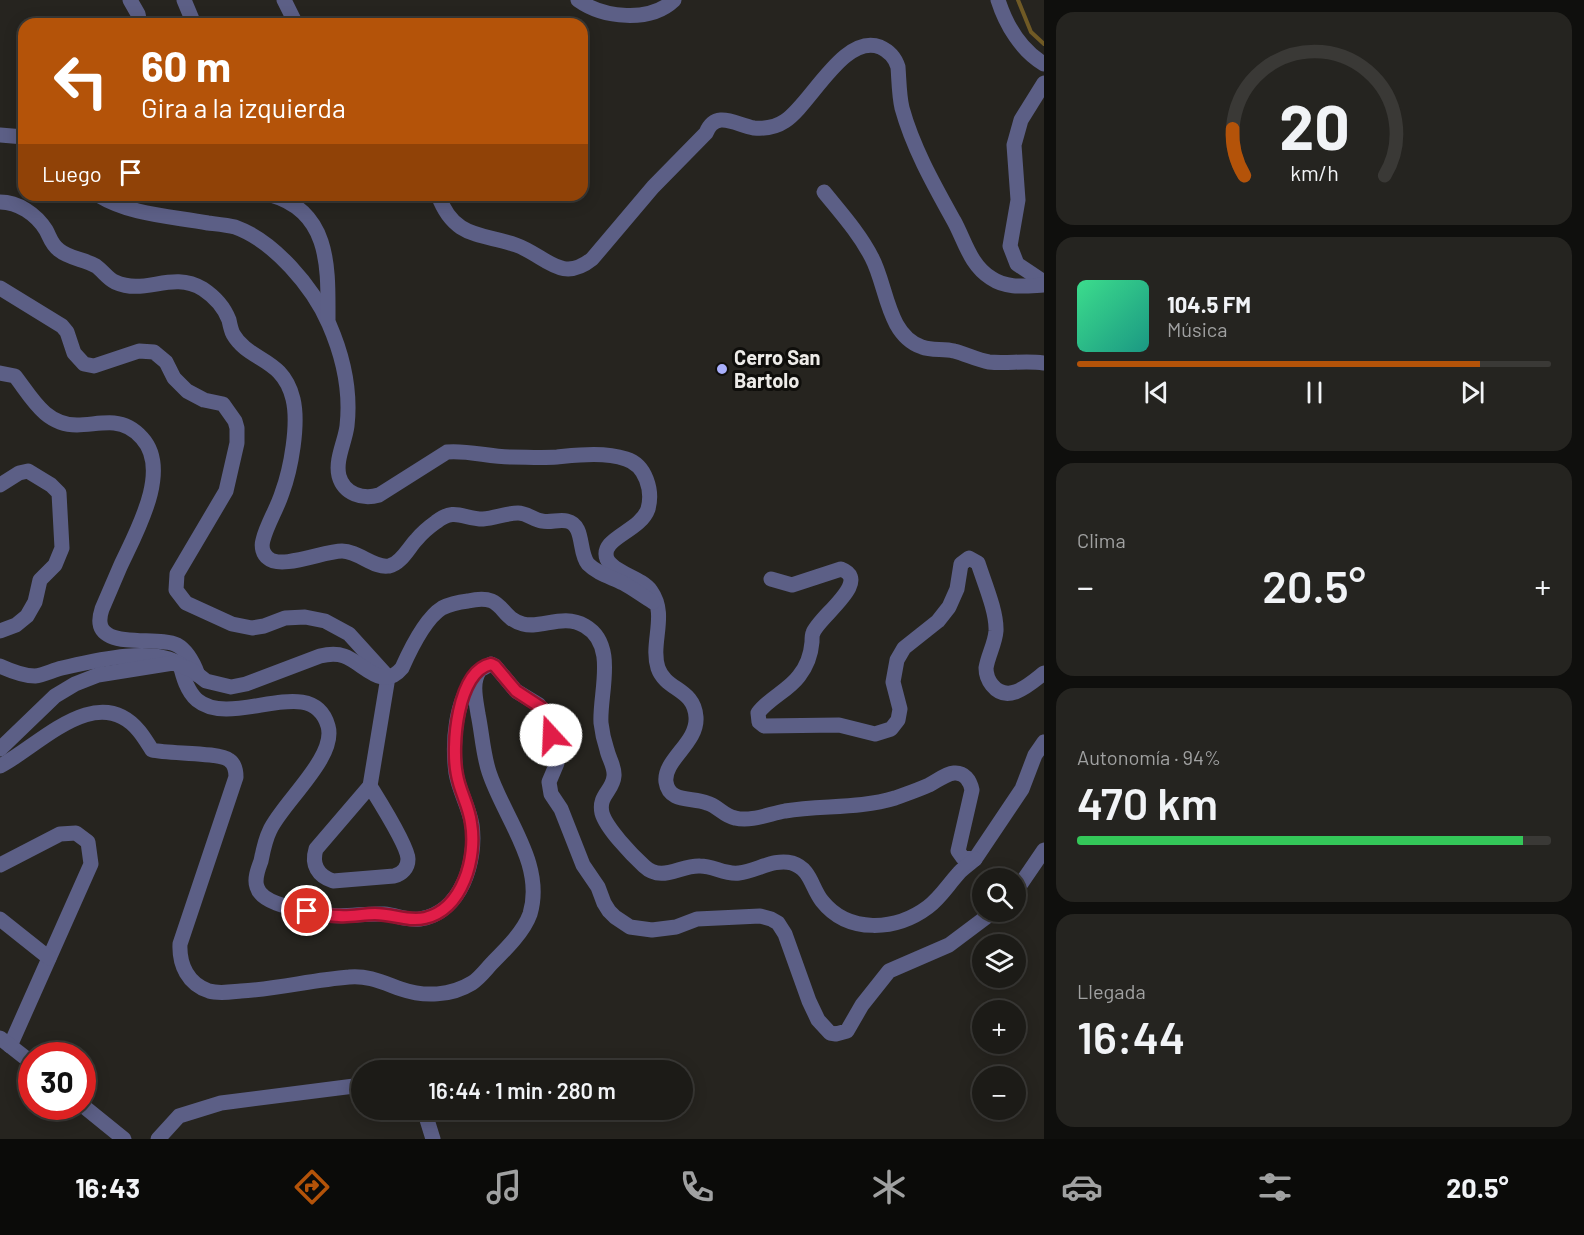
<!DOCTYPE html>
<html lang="es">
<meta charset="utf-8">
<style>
body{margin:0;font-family:Barlow,sans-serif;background:#252420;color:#f1f3f6;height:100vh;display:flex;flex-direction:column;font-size:22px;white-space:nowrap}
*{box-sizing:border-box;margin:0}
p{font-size:20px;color:#a0a1a1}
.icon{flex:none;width:33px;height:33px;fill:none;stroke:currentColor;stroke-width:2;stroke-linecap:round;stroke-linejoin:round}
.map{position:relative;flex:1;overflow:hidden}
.panel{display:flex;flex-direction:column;gap:12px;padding:12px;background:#0f0f0d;width:540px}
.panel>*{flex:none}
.top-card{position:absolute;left:18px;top:18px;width:570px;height:183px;border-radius:18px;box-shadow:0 3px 15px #0003,0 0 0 2px #3a3936;background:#b45309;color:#fff;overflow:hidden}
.buttons{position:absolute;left:972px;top:868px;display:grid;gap:12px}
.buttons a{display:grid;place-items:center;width:54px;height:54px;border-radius:50%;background:#1c1b17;box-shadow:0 3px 15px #0003,0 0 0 2px #3a3936;font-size:30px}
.speed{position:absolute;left:18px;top:1042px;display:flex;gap:12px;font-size:30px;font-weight:700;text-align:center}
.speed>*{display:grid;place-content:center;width:78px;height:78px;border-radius:50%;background:#1c1b17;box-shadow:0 3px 15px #0003,0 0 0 2px #3a3936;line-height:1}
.speed .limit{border:9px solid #d22;background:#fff;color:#111}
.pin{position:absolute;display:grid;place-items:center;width:51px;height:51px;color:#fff;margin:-26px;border:3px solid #fff;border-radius:50%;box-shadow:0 2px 6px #0007}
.me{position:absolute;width:66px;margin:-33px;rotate:340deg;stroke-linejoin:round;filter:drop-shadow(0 0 4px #0008)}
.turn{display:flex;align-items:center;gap:21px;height:126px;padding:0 24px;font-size:27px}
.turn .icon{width:78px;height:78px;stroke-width:2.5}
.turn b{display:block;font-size:42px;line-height:51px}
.then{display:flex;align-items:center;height:57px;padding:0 24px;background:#0003;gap:12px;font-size:22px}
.big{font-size:45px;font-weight:600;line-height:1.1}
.panel .tile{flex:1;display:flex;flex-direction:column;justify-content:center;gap:9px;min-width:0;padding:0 21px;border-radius:18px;background:#252420}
.panel .dial{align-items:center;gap:0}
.dial svg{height:156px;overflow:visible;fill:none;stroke:#3a3936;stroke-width:7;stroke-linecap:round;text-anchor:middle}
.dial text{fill:#f1f3f6;stroke:none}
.song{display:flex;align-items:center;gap:18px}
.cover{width:72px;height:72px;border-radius:9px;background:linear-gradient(135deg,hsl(150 70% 55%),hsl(170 70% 35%))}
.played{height:6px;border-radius:3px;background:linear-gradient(90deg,#b45309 85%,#3a3936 85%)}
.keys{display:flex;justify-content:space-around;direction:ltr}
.heat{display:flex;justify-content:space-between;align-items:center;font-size:33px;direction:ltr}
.charge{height:9px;border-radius:4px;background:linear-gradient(90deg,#34c759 94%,#3a3936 0)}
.trip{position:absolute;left:351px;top:1060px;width:342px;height:60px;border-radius:30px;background:#1c1b17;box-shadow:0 3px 15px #0003,0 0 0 2px #3a3936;font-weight:600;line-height:60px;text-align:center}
.tab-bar{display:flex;height:96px;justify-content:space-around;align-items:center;background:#0b0b09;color:#a0a1a1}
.tab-bar .icon{width:42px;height:42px}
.tab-bar .selected{color:#b45309}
.tab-bar b{font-size:27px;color:#f1f3f6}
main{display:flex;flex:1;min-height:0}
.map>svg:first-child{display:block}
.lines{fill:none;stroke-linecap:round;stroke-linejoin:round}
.stream{stroke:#705a25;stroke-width:4}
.minor{stroke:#5c5f86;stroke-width:15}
.route-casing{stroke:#92132f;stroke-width:15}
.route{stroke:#e11d48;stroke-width:10}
.poi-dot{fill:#a9b0fc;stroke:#0f0e0b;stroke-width:2}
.labels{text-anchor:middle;stroke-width:6;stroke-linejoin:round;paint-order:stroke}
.poi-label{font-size:20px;font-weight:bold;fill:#edebe8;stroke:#0f0e0b;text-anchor:start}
</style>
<main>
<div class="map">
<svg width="1044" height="1139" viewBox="0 0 1044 1139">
<rect width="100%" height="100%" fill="#26241f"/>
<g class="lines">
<!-- stream -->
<path class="stream" d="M1018 0 1031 32 1044 44"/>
<!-- minor -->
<g class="minor">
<path d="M130 0 138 14 140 24"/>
<path d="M184 0 194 24"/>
<path d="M284 0 296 24"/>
<path d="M578 0C603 18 650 23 674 0"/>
<path d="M998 0C1006 25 1021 50 1044 64"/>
<path d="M1044 83 1021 120 1014 145 1018 200 1010 246 1017 264 1044 282"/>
<path d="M0 135 24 137"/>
<path d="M824 192C841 213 860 234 872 258 887 286 887 335 922 347 932 351 944 348 954 351 966 354 977 360 989 362 1007 364 1026 360 1044 363"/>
<path d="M98 195C131 215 170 216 208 223 216 224 227 225 235 227 274 241 313 287 329 324 343 356 351 391 347 426 345 442 335 460 339 476 344 494 363 500 379 495L447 452C468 450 489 457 511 457 526 457 542 458 557 457 579 455 604 452 626 459 646 465 653 491 648 509 640 532 599 538 607 559 613 573 641 577 651 591 668 615 650 643 658 668 666 691 694 688 696 717 698 743 663 760 666 782 669 803 692 797 707 803 718 806 724 816 735 818 751 822 769 814 785 811 822 805 859 809 895 798 906 794 918 790 929 785 937 781 945 774 954 773 964 772 970 780 972 790L958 851 963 858 975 859 1022 789 1035 755 1044 742"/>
<path d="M271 195C331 212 328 269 328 319"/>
<path d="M438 195C454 239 481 233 516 245 545 255 561 284 592 259L653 187 706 133C716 109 736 125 754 128 765 129 776 127 785 121 811 104 844 33 880 47 889 51 895 57 898 67 899 80 899 95 902 108 913 148 934 185 954 221 965 241 970 265 991 278 1007 289 1025 286 1044 285"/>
<path d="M0 202C18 202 36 214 46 230 50 237 51 244 59 250 70 259 84 259 96 266 103 271 108 279 115 282 146 296 171 270 203 289 215 297 224 307 229 320 230 325 231 330 233 334 249 362 283 357 293 399 299 424 291 469 282 493 277 509 267 524 263 540 261 547 263 554 268 558 281 570 324 551 342 551 358 551 375 569 389 566 401 564 409 547 417 539 422 533 429 527 436 522 455 507 463 519 483 519 495 518 507 513 518 513 527 513 534 520 542 521 550 523 559 519 567 521 585 525 578 552 588 564 598 574 611 577 623 583 634 589 643 596 653 602"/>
<path d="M0 288 62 326 67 332 74 353 84 364 94 366 139 351 154 352 166 362 174 378 187 391 204 400 223 404 235 421 237 428V443L226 491 177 574 176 590 186 603 232 624 252 628 264 626 285 618 305 617 325 621 349 634 388 677 370 786"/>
<path d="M0 373 15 376C32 398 45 425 77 425 89 425 102 422 114 423 125 424 135 430 142 438 172 471 135 534 120 567 114 581 108 595 102 609 87 654 156 634 177 645 188 651 194 664 198 675"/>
<path d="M0 485 19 473 28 471 51 485 59 493 62 548 55 565 40 580 35 602 27 616 16 625 0 631"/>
<path d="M771 579 792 585 841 569C873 581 818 617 813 633 812 635 812 640 812 642 811 654 807 666 799 676 788 691 769 698 758 713L759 722 764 726 839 725 875 734 891 729 898 720 900 709 893 682 897 660 904 648 938 621 949 607 957 589 961 564 969 558 978 563C984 582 997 612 996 631 995 644 988 655 986 668 986 674 988 680 992 685 1008 705 1030 684 1044 673"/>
<path d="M0 666C11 671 23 676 35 676 44 675 53 670 62 668 93 661 152 646 180 664 183 677 187 691 197 700 233 730 312 671 328 726 337 757 283 802 270 830 265 840 263 851 261 861 258 869 254 879 257 887 262 905 300 909 317 913 339 919 361 913 384 914 397 915 407 921 420 919 461 913 477 861 472 825 469 807 459 791 456 773 452 743 455 701 475 677"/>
<path d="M0 749 55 696 75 684 98 675 173 663 192 670 206 681 231 687 246 684 320 656C328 654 336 653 344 656 364 663 382 692 402 668 410 650 426 618 442 608 450 604 460 602 468 601 505 592 498 618 523 624 542 629 563 613 585 626 618 645 599 694 601 723 602 732 604 741 607 750 609 759 615 767 614 776 613 791 598 795 602 813 606 828 632 855 644 866 662 883 680 865 700 866 714 866 725 875 739 873 757 871 774 858 792 863 811 869 811 887 822 901 848 934 896 931 928 907 940 898 948 885 958 874 963 868 970 864 975 859"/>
<path d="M0 766C38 747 97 680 139 731 144 737 148 744 152 750 169 754 219 752 229 760 235 764 236 770 236 777L180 944C179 965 188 984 209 991 219 994 230 992 241 991 277 989 312 980 349 977 368 975 384 983 401 989 424 997 451 996 472 983 480 978 487 968 494 961 507 948 524 931 530 914 545 864 504 818 489 772 483 754 482 733 478 714 476 700 471 682 480 670L491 664 495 666 516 691 539 705 544 712 557 763 549 782 551 794 561 809 583 865 598 887 604 903 609 911 615 917 630 927 652 930 676 927 697 919 760 916 771 919 778 923 785 934 809 1001 818 1020 830 1033 836 1034 847 1031 862 1005 889 971 949 945 993 912"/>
<path d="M370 786C378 799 408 846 408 859 408 868 402 874 394 876L333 881C318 876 311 865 316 849Z"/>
<path d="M0 865 60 834 76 833 88 842 91 864 10 1046"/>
<path d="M1016 891 1044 850"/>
<path d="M0 919 49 958"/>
<path d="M0 1038 32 1063"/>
<path d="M82 1105 124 1139"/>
<path d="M424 1110 433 1139"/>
<path d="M158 1139 179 1116 221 1103 362 1085"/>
</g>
</g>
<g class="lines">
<defs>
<path id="route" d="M307 911C318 914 328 916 339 916 351 917 363 914 375 914 393 914 408 922 425 918 463 909 477 857 471 823 469 806 460 792 457 775 451 747 457 671 491 664L495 666 516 691 542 708 551 735"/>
</defs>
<!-- route casing -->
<use href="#route" class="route-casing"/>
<!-- route -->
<use href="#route" class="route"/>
</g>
<!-- markers -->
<circle class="poi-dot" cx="722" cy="369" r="6"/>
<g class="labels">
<!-- poi labels -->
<g class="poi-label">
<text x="734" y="365">Cerro San<tspan x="734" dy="23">Bartolo</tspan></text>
</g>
</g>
</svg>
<div class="buttons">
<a><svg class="icon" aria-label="search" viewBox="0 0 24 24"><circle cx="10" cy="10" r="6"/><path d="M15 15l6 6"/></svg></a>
<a><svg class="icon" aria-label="layers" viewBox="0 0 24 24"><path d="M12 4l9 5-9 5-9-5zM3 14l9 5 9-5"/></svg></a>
<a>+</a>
<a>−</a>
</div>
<div class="speed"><div class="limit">30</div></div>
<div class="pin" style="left:307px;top:911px;background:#d93025"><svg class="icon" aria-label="arrive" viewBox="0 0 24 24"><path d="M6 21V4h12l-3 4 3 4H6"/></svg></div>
<svg class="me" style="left:551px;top:735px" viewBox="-20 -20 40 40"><circle r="19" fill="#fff"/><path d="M0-13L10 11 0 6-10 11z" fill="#e11d48"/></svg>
<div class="trip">16:44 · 1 min · 280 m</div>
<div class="top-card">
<div class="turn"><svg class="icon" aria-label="left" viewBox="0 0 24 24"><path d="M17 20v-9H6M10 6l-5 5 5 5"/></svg><div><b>60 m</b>Gira a la izquierda</div></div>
<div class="then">Luego<svg class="icon" aria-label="arrive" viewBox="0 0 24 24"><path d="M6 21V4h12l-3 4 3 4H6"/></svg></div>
</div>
</div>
<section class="panel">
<div class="tile dial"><svg viewBox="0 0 100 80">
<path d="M14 69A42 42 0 1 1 86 69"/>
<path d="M14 69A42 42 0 0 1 8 45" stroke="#b45309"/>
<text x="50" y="56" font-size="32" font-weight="700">20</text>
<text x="50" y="72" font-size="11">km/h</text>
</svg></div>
<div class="tile">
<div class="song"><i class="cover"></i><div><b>104.5 FM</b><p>Música</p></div></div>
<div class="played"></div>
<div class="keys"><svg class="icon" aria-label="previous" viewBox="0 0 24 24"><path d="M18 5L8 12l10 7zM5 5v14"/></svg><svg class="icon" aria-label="pause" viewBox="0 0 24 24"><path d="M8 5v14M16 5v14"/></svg><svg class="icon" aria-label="next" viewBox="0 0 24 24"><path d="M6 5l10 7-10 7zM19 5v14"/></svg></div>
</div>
<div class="tile"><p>Clima</p>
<div class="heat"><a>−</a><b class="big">20.5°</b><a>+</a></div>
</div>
<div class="tile"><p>Autonomía · 94%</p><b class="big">470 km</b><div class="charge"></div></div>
<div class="tile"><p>Llegada</p><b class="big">16:44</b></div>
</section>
</main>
<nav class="tab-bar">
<b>16:43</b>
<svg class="icon selected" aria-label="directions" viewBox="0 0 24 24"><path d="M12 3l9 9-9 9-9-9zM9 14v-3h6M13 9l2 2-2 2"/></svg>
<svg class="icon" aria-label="music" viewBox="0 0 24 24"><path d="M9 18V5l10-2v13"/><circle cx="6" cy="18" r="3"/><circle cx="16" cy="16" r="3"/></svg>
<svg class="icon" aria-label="phone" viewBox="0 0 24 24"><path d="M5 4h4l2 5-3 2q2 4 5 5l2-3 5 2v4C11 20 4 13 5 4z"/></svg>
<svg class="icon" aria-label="climate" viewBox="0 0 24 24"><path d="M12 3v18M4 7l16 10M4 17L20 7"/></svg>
<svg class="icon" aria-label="car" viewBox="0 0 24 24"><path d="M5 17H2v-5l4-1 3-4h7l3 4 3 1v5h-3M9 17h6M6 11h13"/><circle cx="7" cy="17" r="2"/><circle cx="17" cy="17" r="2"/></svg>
<svg class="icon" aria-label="filters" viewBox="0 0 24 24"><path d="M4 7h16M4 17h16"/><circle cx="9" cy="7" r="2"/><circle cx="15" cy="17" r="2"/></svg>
<b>20.5°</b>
</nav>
